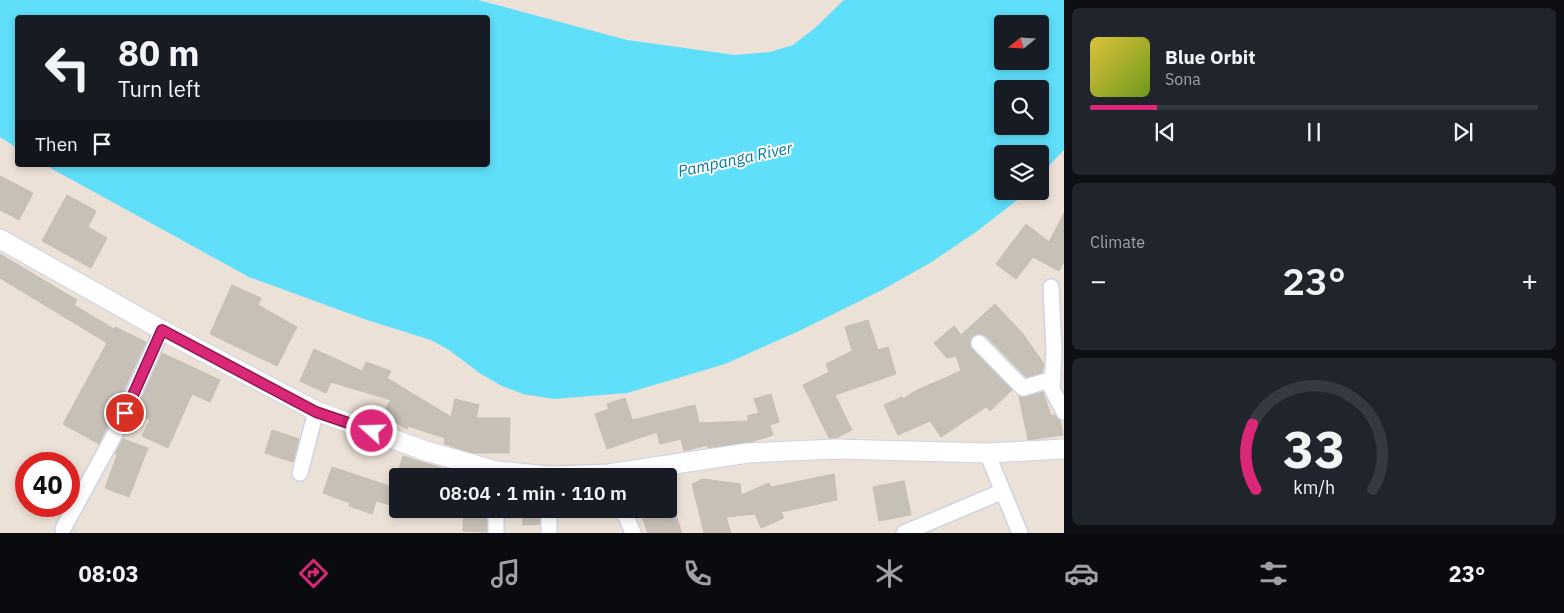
<!DOCTYPE html>
<meta charset="utf-8">
<style>
body{margin:0;font-family:"IBM Plex Sans",sans-serif;background:#20242c;color:#f1f3f6;height:100vh;display:flex;flex-direction:column;font-size:19px;white-space:nowrap}
*{box-sizing:border-box;margin:0}
p{font-size:16px;color:#9ea1a6}
.icon{flex:none;width:28px;height:28px;fill:none;stroke:currentColor;stroke-width:2;stroke-linecap:round;stroke-linejoin:round}
.map{position:relative;flex:1;overflow:hidden}
.details{display:flex;flex-direction:column;gap:8px;padding:8px;background:#0d0f14;width:500px}
.details>*{flex:none}
.hud{position:absolute;left:15px;top:15px;width:475px;height:152px;border-radius:5px;box-shadow:0 2px 8px #0003;background:#171b24;color:#f1f3f6;overflow:hidden}
.needle{width:32px;rotate:252deg}
.fabs{position:absolute;left:994px;top:15px;display:grid;gap:10px}
.fabs a{display:grid;place-items:center;width:55px;height:55px;border-radius:5px;background:#171b24;box-shadow:0 2px 8px #0003;font-size:25px}
.speed{position:absolute;left:15px;top:452px;display:flex;gap:10px;font-size:25px;font-weight:700;text-align:center}
.speed>*{display:grid;place-content:center;width:65px;height:65px;border-radius:50%;background:#171b24;box-shadow:0 2px 8px #0003;line-height:1}
.speed .limit{border:8px solid #d22;background:#fff;color:#111}
.pin{position:absolute;display:grid;place-items:center;width:42px;height:42px;color:#fff;margin:-21px;border:2px solid #fff;border-radius:50%;box-shadow:0 1px 5px #0007}
.me{position:absolute;width:55px;margin:-28px;rotate:290deg;stroke-linejoin:round;filter:drop-shadow(0 0 4px #0008)}
.turn{display:flex;align-items:center;gap:18px;height:105px;padding:0 20px;font-size:22px}
.turn .icon{width:65px;height:65px;stroke-width:2.5}
.turn b{display:block;font-size:35px;line-height:42px}
.then{display:flex;align-items:center;height:48px;padding:0 20px;background:#0003;gap:10px;font-size:19px}
.big{font-size:38px;font-weight:600;line-height:1.1}
.details .card{flex:1;display:flex;flex-direction:column;justify-content:center;gap:8px;min-width:0;padding:0 18px;border-radius:8px;background:#20242c}
.details .dial{align-items:center;gap:0}
.dial svg{height:130px;overflow:visible;fill:none;stroke:#363941;stroke-width:7;stroke-linecap:round;text-anchor:middle}
.dial text{fill:#f1f3f6;stroke:none}
.song{display:flex;align-items:center;gap:15px}
.cover{width:60px;height:60px;border-radius:8px;background:linear-gradient(135deg,hsl(50 70% 55%),hsl(80 70% 35%))}
.played{height:5px;border-radius:2px;background:linear-gradient(90deg,#db2777 15%,#363941 15%)}
.keys{display:flex;justify-content:space-around;direction:ltr}
.heat{display:flex;justify-content:space-between;align-items:center;font-size:28px;direction:ltr}
.trip{position:absolute;left:389px;top:468px;width:288px;height:50px;border-radius:5px;background:#171b24;box-shadow:0 2px 8px #0003;font-weight:600;line-height:50px;text-align:center}
.dock{display:flex;height:80px;justify-content:space-around;align-items:center;background:#090b0e;color:#9ea1a6}
.dock .icon{width:35px;height:35px}
.dock .on{color:#db2777}
.dock b{font-size:22px;color:#f1f3f6}
main{display:flex;flex:1;min-height:0}
.map>svg:first-child{display:block}
.water{fill:#5fdffa;fill-rule:evenodd}
.building{fill:#c6c0b7;stroke:#c7beb1}
.lines{fill:none;stroke-linecap:round;stroke-linejoin:round}
.minor-casing{stroke:#cdd3e3;stroke-width:18}
.tertiary-casing{stroke:#cdd3e3;stroke-width:21}
.minor{stroke:#fff;stroke-width:15}
.tertiary{stroke:#fff;stroke-width:19}
.route-casing{stroke:#8e194d;stroke-width:12}
.route{stroke:#db2777;stroke-width:9}
.labels{text-anchor:middle;stroke-width:4;stroke-linejoin:round;paint-order:stroke}
.water-label{font-size:16px;font-style:italic;fill:#007aa3;stroke:#fff}
</style>
<main>
<div class="map">
<svg width="1064" height="533" viewBox="0 0 1064 533">
<rect width="100%" height="100%" fill="#ece1d7"/>
<!-- water -->
<path class="water" d="M0 0H478L627 40 735 55 770 52 793 45 815 28 844 0H1064V150L1040 175V154H1002V191H1026L1020 198 976 232 930 263 882 290 799 331 725 364 627 393 554 399 523 394 502 386 481 374 449 350 431 340 367 320 249 277 45 165H488V18H18L17 148 0 137ZM1002 24H1040V61H1002ZM1002 89H1040V126H1002Z"/>
<!-- building -->
<g class="building">
<path d="M0 176 33 193 19 220 0 210Z"/>
<path d="M67 195 96 211 88 227 107 238 91 268 42 241Z"/>
<path d="M1064 213V262L1059 271 1033 257 1016 279 996 264 1026 224 1049 242Z"/>
<path d="M0 254 77 300 74 305 114 329 115 327 146 342 99 444 63 424 107 343 0 278Z"/>
<path d="M232 285 261 298 258 305 297 327 277 366 210 334Z"/>
<path d="M995 304 1023 334 1044 364 1042 373 1026 377 986 336 976 334 970 340 972 349 1012 390 990 411 986 407 941 437 930 421 898 435 884 405 902 397 903 399 915 391 961 371 956 356 947 358 934 343 954 326 961 335Z"/>
<path d="M868 320 878 350 888 347 896 374 835 395 852 430 836 438H829L803 385 829 372 826 364 852 351 845 327Z"/>
<path d="M314 349 362 371 366 362 391 371 387 378 451 417 455 399 479 405 476 418H510L509 453H473L444 444 445 438 408 426 407 429 382 414 391 400 331 382 326 393 300 381Z"/>
<path d="M162 353 220 380 210 402 192 394 168 448 142 436 150 420 135 413Z"/>
<path d="M1043 392 1051 416 1055 415 1060 420 1063 435 1028 440 1019 396 1026 397Z"/>
<path d="M771 394 779 422 770 425 773 435 751 442 708 448V445L684 451 681 439 660 444 657 432 607 449 595 414 609 409 607 404 625 398 632 420 695 405 699 423 749 421 747 416 759 413 754 399Z"/>
<path d="M272 430 299 439 293 462 265 453Z"/>
<path d="M123 439 148 448 129 497 105 488 117 455 115 454Z"/>
<path d="M403 456 457 473 456 476H397Z"/>
<path d="M332 467 398 489V507L376 501 372 514 349 506 350 503 323 493Z"/>
<path d="M834 474 837 500 781 512 784 518 761 528 755 514 726 517 731 533H704L692 484 703 479 740 484 741 495 769 483 771 487Z"/>
<path d="M904 481 911 515 879 521 873 487Z"/>
<path d="M464 509H487V532L463 531Z"/>
<path d="M522 509H540V524L523 525Z"/>
<path d="M639 509H674L682 533H648Z"/>
</g>
<g class="lines">
<defs>
<g id="minor">
<path d="M1051 287 1054 351 1052 389 1064 412"/>
<path d="M979 343 1023 388 1053 379"/>
<path d="M987 453 1020 533"/>
<path d="M300 473 316 411"/>
<path d="M623 509 633 533"/>
<path d="M63 529 117 430 162 330"/>
<path d="M496 533V509"/>
<path d="M549 533V509"/>
<path d="M904 533 1001 492"/>
</g>
<path id="tertiary" d="M0 239 162 330 316 411 426 451 496 471 551 476 608 474 748 453 836 449 987 453 1064 449"/>
</defs>
<!-- minor casing -->
<use href="#minor" class="minor-casing"/>
<!-- tertiary casing -->
<use href="#tertiary" class="tertiary-casing"/>
<!-- minor -->
<use href="#minor" class="minor"/>
<!-- tertiary -->
<use href="#tertiary" class="tertiary"/>
</g>
<g class="lines">
<defs>
<path id="route" d="M125 413 162 330 316 412 372 431"/>
</defs>
<!-- route casing -->
<use href="#route" class="route-casing"/>
<!-- route -->
<use href="#route" class="route"/>
</g>
<g class="labels">
<!-- water labels -->
<g class="water-label">
<text transform="translate(735 159) rotate(-12)" y="6">Pampanga River</text>
</g>
</g>
</svg>
<div class="fabs">
<a><svg class="needle" viewBox="-14 -14 28 28"><path d="M0-13l5 13h-10z" fill="#e53935"/><path d="M0 13l5-13h-10z" fill="#9ea1a6"/></svg></a>
<a><svg class="icon" aria-label="search" viewBox="0 0 24 24"><circle cx="10" cy="10" r="6"/><path d="M15 15l6 6"/></svg></a>
<a><svg class="icon" aria-label="layers" viewBox="0 0 24 24"><path d="M12 4l9 5-9 5-9-5zM3 14l9 5 9-5"/></svg></a>
</div>
<div class="speed"><div class="limit">40</div></div>
<div class="pin" style="left:125px;top:413px;background:#d93025"><svg class="icon" aria-label="arrive" viewBox="0 0 24 24"><path d="M6 21V4h12l-3 4 3 4H6"/></svg></div>
<svg class="me" style="left:372px;top:431px" viewBox="-20 -20 40 40"><circle r="17" fill="#db2777" stroke="#fff" stroke-width="3"/><path d="M0-11L8 9 0 5-8 9z" fill="#fff"/></svg>
<div class="trip">08:04 · 1 min · 110 m</div>
<div class="hud">
<div class="turn"><svg class="icon" aria-label="left" viewBox="0 0 24 24"><path d="M17 20v-9H6M10 6l-5 5 5 5"/></svg><div><b>80 m</b>Turn left</div></div>
<div class="then">Then<svg class="icon" aria-label="arrive" viewBox="0 0 24 24"><path d="M6 21V4h12l-3 4 3 4H6"/></svg></div>
</div>
</div>
<section class="details">
<div class="card">
<div class="song"><i class="cover"></i><div><b>Blue Orbit</b><p>Sona</p></div></div>
<div class="played"></div>
<div class="keys"><svg class="icon" aria-label="previous" viewBox="0 0 24 24"><path d="M18 5L8 12l10 7zM5 5v14"/></svg><svg class="icon" aria-label="pause" viewBox="0 0 24 24"><path d="M8 5v14M16 5v14"/></svg><svg class="icon" aria-label="next" viewBox="0 0 24 24"><path d="M6 5l10 7-10 7zM19 5v14"/></svg></div>
</div>
<div class="card"><p>Climate</p>
<div class="heat"><a>−</a><b class="big">23°</b><a>+</a></div>
</div>
<div class="card dial"><svg viewBox="0 0 100 80">
<path d="M14 69A42 42 0 1 1 86 69"/>
<path d="M14 69A42 42 0 0 1 12 29" stroke="#db2777"/>
<text x="50" y="56" font-size="32" font-weight="700">33</text>
<text x="50" y="72" font-size="11">km/h</text>
</svg></div>
</section>
</main>
<nav class="dock">
<b>08:03</b>
<svg class="icon on" aria-label="directions" viewBox="0 0 24 24"><path d="M12 3l9 9-9 9-9-9zM9 14v-3h6M13 9l2 2-2 2"/></svg>
<svg class="icon" aria-label="music" viewBox="0 0 24 24"><path d="M9 18V5l10-2v13"/><circle cx="6" cy="18" r="3"/><circle cx="16" cy="16" r="3"/></svg>
<svg class="icon" aria-label="phone" viewBox="0 0 24 24"><path d="M5 4h4l2 5-3 2q2 4 5 5l2-3 5 2v4C11 20 4 13 5 4z"/></svg>
<svg class="icon" aria-label="climate" viewBox="0 0 24 24"><path d="M12 3v18M4 7l16 10M4 17L20 7"/></svg>
<svg class="icon" aria-label="car" viewBox="0 0 24 24"><path d="M5 17H2v-5l4-1 3-4h7l3 4 3 1v5h-3M9 17h6M6 11h13"/><circle cx="7" cy="17" r="2"/><circle cx="17" cy="17" r="2"/></svg>
<svg class="icon" aria-label="filters" viewBox="0 0 24 24"><path d="M4 7h16M4 17h16"/><circle cx="9" cy="7" r="2"/><circle cx="15" cy="17" r="2"/></svg>
<b>23°</b>
</nav>
